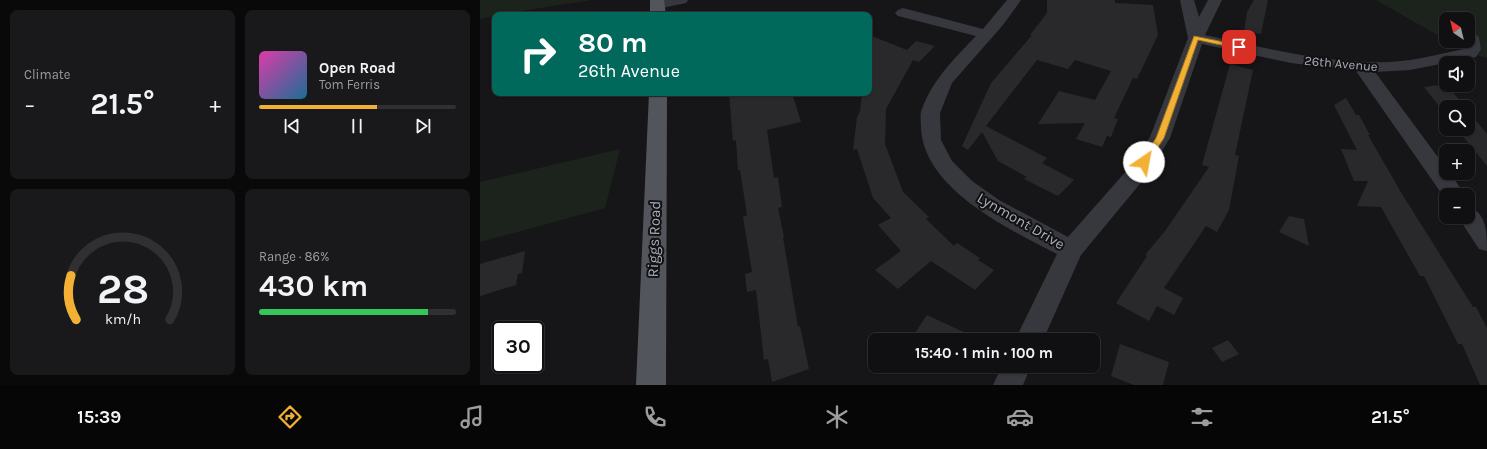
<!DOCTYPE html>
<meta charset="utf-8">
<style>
body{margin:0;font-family:Karla,sans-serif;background:#19191b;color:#f1f3f6;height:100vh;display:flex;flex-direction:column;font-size:15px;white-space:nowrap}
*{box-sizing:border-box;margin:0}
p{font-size:13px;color:#9c9d9f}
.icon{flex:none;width:22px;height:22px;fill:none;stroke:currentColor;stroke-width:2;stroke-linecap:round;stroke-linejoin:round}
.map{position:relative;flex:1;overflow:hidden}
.panel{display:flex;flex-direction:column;gap:10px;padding:10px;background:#09090a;width:480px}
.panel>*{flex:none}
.hud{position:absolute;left:12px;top:12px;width:380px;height:84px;border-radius:8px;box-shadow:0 1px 3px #0004,0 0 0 1px #303032;background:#00695c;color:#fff;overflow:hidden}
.needle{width:26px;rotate:325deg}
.fabs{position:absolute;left:959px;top:12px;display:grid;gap:8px}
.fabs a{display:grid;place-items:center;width:36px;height:36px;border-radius:8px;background:#101012;box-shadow:0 1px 3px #0004,0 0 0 1px #303032;font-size:20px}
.speed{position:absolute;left:12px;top:321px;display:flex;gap:8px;font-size:20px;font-weight:700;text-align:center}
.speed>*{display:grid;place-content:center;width:52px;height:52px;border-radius:50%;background:#101012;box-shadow:0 1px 3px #0004,0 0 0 1px #303032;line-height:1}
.speed .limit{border:2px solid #111;border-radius:6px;background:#fff;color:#111}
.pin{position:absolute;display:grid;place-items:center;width:34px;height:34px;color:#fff;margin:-17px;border-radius:8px;box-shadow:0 2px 6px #0006}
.me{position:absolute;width:44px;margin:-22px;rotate:33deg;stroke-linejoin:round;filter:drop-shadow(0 0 3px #0008)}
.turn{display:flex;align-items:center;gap:14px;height:84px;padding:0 20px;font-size:18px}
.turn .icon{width:52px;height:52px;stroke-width:2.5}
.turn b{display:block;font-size:28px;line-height:34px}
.big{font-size:30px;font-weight:700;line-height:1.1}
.panel .widget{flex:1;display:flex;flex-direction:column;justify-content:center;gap:6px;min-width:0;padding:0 14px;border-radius:8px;background:#19191b}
.panel .dial{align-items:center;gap:0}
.dial svg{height:104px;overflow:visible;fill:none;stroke:#303032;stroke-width:7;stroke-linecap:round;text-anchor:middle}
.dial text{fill:#f1f3f6;stroke:none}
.song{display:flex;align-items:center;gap:12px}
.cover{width:48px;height:48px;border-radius:6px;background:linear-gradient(135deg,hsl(320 70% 55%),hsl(200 70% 35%))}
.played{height:4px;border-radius:2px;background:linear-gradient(90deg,#f2b134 60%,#303032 60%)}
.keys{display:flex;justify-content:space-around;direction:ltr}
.heat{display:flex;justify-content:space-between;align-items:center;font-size:22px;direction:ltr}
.charge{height:6px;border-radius:3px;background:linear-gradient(90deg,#34c759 86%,#303032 0)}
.panel .tiles{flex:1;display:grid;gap:10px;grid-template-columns:repeat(2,1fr)}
.trip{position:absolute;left:388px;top:333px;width:232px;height:40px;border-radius:8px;background:#101012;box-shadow:0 1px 3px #0004,0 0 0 1px #303032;font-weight:700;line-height:40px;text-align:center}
.dock{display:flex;height:64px;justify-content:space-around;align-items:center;background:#060607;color:#9c9d9f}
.dock .icon{width:28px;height:28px}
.dock .active{color:#f2b134}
.dock b{font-size:18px;color:#f1f3f6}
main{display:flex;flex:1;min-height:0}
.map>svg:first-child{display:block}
.green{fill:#1c231d}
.building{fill:#29292c}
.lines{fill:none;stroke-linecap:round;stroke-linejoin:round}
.minor{fill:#37383d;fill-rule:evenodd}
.major{fill:#53555c;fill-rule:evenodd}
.route{fill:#f2b134;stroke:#9d7322}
.labels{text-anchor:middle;stroke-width:4;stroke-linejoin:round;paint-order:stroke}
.far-street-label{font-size:13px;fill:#a8adb8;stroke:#111113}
.street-label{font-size:15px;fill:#a8adb8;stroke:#111113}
</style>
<main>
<section class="panel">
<div class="tiles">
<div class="widget"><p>Climate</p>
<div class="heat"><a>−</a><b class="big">21.5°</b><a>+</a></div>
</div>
<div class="widget">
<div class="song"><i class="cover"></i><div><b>Open Road</b><p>Tom Ferris</p></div></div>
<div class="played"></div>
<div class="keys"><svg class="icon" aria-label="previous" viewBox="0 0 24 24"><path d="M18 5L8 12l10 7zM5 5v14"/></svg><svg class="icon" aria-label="pause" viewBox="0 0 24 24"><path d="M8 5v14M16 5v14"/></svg><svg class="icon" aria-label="next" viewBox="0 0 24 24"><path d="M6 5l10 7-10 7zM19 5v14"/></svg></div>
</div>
<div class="widget dial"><svg viewBox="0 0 100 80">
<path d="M14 69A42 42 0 1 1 86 69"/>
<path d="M14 69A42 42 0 0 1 10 35" stroke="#f2b134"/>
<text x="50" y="56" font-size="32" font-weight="700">28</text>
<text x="50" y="72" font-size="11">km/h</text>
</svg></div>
<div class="widget"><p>Range · 86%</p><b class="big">430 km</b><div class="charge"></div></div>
</div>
</section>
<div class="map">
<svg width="1007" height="385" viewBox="0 0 1007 385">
<rect width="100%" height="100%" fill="#161618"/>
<!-- green -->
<g class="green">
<path d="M0 0H112L15 15V16L0 19Z"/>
<path d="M896 0H1007V58L990 53 969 41H988V19H966V40Z"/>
<path d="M140 149 125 208 0 242V182Z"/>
</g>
<!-- building -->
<g class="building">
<path d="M567 0H635V3L673 5 678 35 657 79 653 78 634 118 638 119 631 137 627 136 622 147 596 139 605 123 558 124 579 91 615 100 631 71 595 60 588 69 557 60 506 126 567 158 562 163 594 180 578 196 544 179 547 177 518 161 502 132 488 150 482 146 511 83 552 35H550L567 13Z"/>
<path d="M774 0H788L781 34 764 31 767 12Z"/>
<path d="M389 35 427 50 436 41 455 46 439 62 433 60 406 109 405 144 423 192 449 217 446 219 474 246 477 243 500 258 498 260 514 270 495 290 451 261 418 289 395 270 421 251 398 225 411 218 393 198 377 149 373 150 377 117 380 111 382 93H389Z"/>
<path d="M750 64 773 70 755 155 759 156 749 210 737 232 726 226 684 288 703 298 694 315 677 306 669 321 636 303 667 256 665 255 685 231 729 167 722 165Z"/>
<path d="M966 84 985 107H966V115L944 87Z"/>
<path d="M249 93H312L321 122 287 130 294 178 298 177 302 207 298 208 304 237H303L318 327 320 326 329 369 292 382 288 359 284 360 276 290 267 292 265 274 272 272 263 217 267 215 260 170H258L256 140 253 141Z"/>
<path d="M866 98 876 115H879L890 135H888L922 194 993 307H996L1007 328V385H1000L982 344H978L944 276H940L901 207 877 206 888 181H874L861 149 877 150 854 105Z"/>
<path d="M988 111 1007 134V166L977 129H988Z"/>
<path d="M809 216 824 219 829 246 799 232Z"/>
<path d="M45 251 42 273 38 274 36 285 0 296V264Z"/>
<path d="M447 315 501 340H430Z"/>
<path d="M748 340 759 354 742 362 732 348Z"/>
<path d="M640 344 689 362 683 385H654L631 376Z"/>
</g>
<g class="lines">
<!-- minor -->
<g class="minor">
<path d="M208 0 206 3 177 9 172 8 170 5 172 2 180 0Z"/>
<path d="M527 0H541L523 25 472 83 460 113 461 140 472 161 492 181 519 200 588 237 648 169 670 137 708 38 700 0H714L719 17 728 0H742L725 35C786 48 847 64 909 62 935 61 959 54 984 49L983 41H988V34L997 35 999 38 1001 49 996 57 930 70 895 72 966 168V173H970L985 195H966V200L876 71 811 63 722 44 690 138 664 179 601 255 563 340H535L577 254C529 229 443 189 441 127 441 122 440 116 441 112 451 81 474 59 496 36L418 16 415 13 418 10 423 8 503 29Z"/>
<path d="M988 206C1007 213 1007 233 1007 251L999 249 978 217H988Z"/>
<path d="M522 366H551L543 385H513Z"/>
</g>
<!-- major -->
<g class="major">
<path d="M170 0H184L186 15H170Z"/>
<path d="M169 93H187L186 385H156Z"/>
</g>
</g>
<!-- route -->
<path class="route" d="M714 36 759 45 763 47 759 49 718 40 684 138 667 164H661L660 162 676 138Z"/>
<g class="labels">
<!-- far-street labels -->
<g class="far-street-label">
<text transform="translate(861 63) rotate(5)" y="5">26th Avenue</text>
</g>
<!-- street labels -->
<g class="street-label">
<text transform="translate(541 221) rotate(30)" y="5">Lynmont Drive</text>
<text transform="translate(174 239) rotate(-88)" y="5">Riggs Road</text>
</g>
</g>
</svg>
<div class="fabs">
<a><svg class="needle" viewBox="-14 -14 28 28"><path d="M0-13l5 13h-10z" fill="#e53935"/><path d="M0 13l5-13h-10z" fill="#9c9d9f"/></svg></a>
<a><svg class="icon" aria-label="sound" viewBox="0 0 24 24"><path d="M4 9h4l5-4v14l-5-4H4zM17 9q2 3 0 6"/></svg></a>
<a><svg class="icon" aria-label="search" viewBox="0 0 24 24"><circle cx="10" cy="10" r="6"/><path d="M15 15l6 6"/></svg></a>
<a>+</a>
<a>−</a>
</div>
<div class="speed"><div class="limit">30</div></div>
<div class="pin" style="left:759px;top:47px;background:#d93025"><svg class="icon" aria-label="arrive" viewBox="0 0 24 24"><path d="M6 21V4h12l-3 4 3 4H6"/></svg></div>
<svg class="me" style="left:664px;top:162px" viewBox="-20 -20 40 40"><circle r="19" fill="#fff"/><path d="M0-13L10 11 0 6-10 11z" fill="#f2b134"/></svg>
<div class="trip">15:40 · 1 min · 100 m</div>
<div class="hud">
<div class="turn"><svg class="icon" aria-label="right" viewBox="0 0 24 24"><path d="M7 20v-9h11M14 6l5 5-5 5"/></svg><div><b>80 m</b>26th Avenue</div></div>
</div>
</div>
</main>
<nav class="dock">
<b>15:39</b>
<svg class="icon active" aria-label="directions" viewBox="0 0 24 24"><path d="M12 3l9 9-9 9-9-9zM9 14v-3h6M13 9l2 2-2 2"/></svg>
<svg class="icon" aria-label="music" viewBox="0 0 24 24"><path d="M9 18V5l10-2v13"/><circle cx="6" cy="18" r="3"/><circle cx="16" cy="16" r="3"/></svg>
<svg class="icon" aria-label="phone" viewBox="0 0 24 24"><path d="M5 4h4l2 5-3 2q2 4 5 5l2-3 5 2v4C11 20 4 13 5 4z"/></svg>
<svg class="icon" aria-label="climate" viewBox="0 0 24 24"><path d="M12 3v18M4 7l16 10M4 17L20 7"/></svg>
<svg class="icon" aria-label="car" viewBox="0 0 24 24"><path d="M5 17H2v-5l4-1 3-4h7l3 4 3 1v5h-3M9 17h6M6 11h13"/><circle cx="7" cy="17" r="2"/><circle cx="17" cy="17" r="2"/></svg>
<svg class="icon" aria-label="filters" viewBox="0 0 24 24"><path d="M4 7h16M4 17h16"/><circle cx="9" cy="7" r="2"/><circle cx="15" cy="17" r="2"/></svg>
<b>21.5°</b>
</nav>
